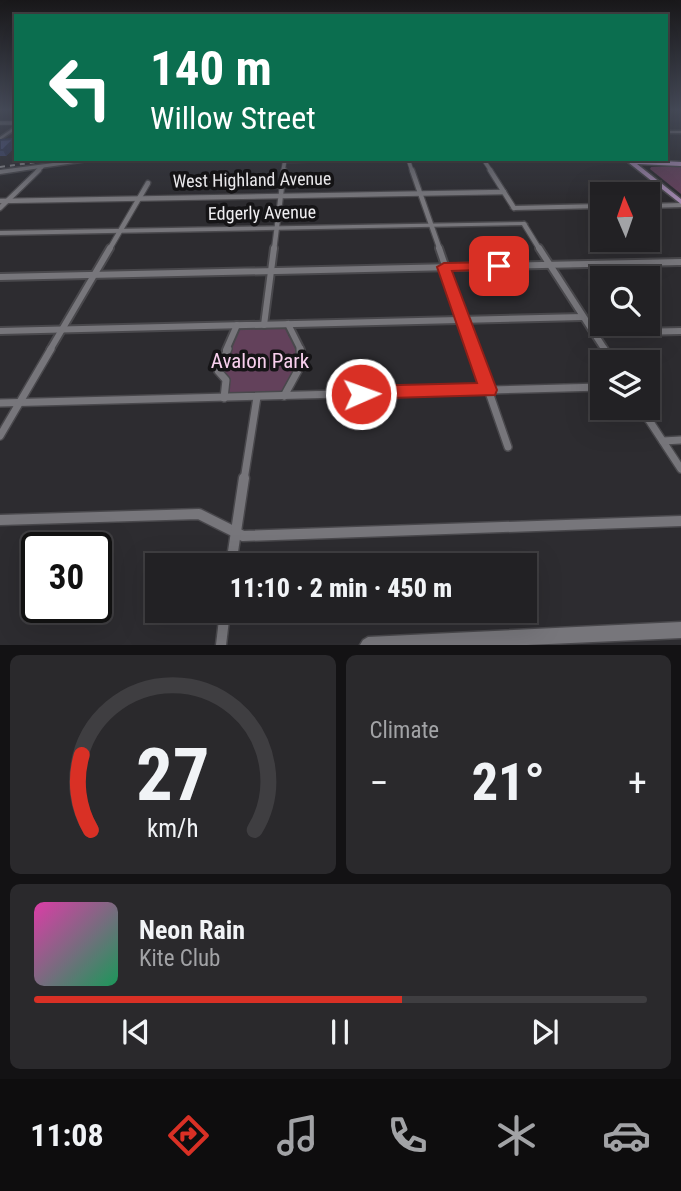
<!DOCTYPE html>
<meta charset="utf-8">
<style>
body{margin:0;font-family:"Roboto Condensed",sans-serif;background:#2a292c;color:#f1f3f6;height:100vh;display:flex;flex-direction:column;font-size:26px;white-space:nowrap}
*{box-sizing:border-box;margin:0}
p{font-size:23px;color:#a2a3a6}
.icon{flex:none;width:38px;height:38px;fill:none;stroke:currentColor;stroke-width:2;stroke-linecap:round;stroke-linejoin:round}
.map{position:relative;height:645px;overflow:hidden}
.drawer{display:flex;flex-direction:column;gap:10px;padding:10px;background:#131214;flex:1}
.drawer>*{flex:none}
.banner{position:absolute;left:14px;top:14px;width:654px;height:147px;border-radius:0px;box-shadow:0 7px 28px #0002,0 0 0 2px #3f3e41;background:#0b6e4f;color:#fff;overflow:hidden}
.needle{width:46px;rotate:358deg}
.controls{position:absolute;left:590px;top:182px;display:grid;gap:14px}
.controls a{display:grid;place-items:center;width:70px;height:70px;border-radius:0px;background:#222124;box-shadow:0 7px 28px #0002,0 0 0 2px #3f3e41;font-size:35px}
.speed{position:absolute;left:21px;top:532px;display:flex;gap:14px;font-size:35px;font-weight:700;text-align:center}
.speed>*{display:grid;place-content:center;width:91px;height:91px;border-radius:50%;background:#222124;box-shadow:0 7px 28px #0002,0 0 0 2px #3f3e41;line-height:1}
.speed .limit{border:4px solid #111;border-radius:10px;background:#fff;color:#111}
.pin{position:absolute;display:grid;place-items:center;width:60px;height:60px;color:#fff;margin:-30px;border-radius:14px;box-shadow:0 4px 10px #0006}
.me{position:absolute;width:77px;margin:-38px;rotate:88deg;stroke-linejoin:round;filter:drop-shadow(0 0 5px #0008)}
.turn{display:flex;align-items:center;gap:24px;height:147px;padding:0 21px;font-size:32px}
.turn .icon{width:91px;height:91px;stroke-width:2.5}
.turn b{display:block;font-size:49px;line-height:60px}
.big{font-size:52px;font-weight:800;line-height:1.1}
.drawer .tile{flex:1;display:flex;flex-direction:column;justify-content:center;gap:10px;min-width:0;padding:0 24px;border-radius:10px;background:#2a292c}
.drawer .dial{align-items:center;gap:0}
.dial svg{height:182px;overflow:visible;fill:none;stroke:#3f3e41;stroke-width:7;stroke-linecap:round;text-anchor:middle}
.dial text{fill:#f1f3f6;stroke:none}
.song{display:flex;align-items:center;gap:21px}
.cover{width:84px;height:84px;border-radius:10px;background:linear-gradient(135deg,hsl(320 70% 55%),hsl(150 70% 35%))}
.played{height:7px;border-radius:4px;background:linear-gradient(90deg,#d93025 60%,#3f3e41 60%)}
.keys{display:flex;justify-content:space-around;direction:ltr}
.heat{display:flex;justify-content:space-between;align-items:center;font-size:38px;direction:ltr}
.drawer .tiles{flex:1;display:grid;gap:10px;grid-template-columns:1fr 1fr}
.tile:last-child{grid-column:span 2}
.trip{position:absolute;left:145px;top:553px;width:392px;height:70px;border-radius:0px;background:#222124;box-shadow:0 7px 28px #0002,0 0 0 2px #3f3e41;font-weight:800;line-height:70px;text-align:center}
.dock{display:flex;height:112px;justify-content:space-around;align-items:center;background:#0e0d0e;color:#a2a3a6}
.dock .icon{width:49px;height:49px}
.dock .on{color:#d93025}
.dock b{font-size:32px;color:#f1f3f6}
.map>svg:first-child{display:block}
.green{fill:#63415b}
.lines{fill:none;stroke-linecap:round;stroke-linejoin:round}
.street-far4-casing{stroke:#49484c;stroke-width:5}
.street-far3-casing{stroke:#49484c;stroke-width:7}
.street-far2-casing{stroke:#49484c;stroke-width:10}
.street-far1-casing{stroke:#49484c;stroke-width:10}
.street-casing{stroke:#49484c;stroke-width:13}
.secondary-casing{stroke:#49484c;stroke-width:3}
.primary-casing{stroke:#49484c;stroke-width:3}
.street-far4{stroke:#77767b;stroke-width:3.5}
.street-far3{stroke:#77767b;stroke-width:4.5}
.street-far2{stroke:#77767b;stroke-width:6}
.street-far1{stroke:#77767b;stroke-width:7}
.street{stroke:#77767b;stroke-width:10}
.secondary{fill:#77767b;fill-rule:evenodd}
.primary{fill:#a087ad;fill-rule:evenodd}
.rail{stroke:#89888b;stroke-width:2;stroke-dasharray:5 5;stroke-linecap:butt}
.wall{fill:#3e466b}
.shaded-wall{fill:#323957}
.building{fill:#48517c;stroke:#323957;stroke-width:2}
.route{fill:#d93025;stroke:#8d1f18;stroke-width:2}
.labels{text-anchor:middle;stroke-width:7;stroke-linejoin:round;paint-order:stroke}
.far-street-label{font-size:18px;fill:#efeef1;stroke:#151416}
.park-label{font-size:21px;fill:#f8cfed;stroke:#151416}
</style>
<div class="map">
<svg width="681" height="645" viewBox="0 0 681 645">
<rect width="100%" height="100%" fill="#2d2c30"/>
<!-- green -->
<g class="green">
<path d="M681 166V194L650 169 651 167Z"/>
<path d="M288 325V335L301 353C297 370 287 379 283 395L225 397 228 389C210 350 236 354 238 326Z"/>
</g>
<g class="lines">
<defs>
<g id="street-far4">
<path d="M0 123H16"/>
<path d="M408 159 412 171"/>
<path d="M483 159 491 171"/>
<path d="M284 161 381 159"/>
<path d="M37 171 42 167"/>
<path d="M283 171 285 159"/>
</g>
<g id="street-far3">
<path d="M412 170 440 250"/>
<path d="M490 170 514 208"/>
<path d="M0 201 504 192"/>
<path d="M0 208 39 170"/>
<path d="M524 224 540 250"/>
<path d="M109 250 148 183"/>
<path d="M274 250 284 170"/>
</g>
<g id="street-far2">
<path d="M439 248 474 350"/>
<path d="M539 248 605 350"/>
<path d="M0 277 681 262"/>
<path d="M288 324 301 350"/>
<path d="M264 325 274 248"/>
<path d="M0 331 583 317"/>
<path d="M593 333 681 331"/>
<path d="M50 350 110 248"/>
<path d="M226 350 237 325"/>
</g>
<g id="street-far1">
<path d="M474 349 508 447"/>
<path d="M604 349 612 362"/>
<path d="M284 396 301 365 300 349"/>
<path d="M224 398 226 380 218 371 228 349"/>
<path d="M0 403 602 387"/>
<path d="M641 408 681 469"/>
<path d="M0 436 51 349"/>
<path d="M663 441 681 440"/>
<path d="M244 480 257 397"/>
</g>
<g id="street">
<path d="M0 520 199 514 243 536 681 521"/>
<path d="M231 565 244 478"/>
<path d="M221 645 225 611"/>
</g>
<g id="secondary">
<path d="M16 126V129L0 140V137Z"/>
<rect x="667" y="131" width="14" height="2"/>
<path d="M84 159H101L0 174V170Z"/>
<path d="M681 203V207L648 208V204Z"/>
<path d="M602 204V208L514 210 511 208 514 206Z"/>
<path d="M524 222 527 224 526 225 0 235V231Z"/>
<path d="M681 622V638L527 645H360L363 640 368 637Z"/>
</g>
<path id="primary" d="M624 159 681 162V166L637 164 681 199V204Z"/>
</defs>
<!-- street-far4 casing -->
<use href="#street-far4" class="street-far4-casing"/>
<!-- street-far3 casing -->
<use href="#street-far3" class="street-far3-casing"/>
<!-- street-far2 casing -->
<use href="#street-far2" class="street-far2-casing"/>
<!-- street-far1 casing -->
<use href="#street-far1" class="street-far1-casing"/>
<!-- street casing -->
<use href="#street" class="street-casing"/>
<!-- secondary casing -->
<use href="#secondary" class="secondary-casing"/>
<!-- primary casing -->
<use href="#primary" class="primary-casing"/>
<!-- street-far4 -->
<use href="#street-far4" class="street-far4"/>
<!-- street-far3 -->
<use href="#street-far3" class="street-far3"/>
<!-- street-far2 -->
<use href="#street-far2" class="street-far2"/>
<!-- street-far1 -->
<use href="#street-far1" class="street-far1"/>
<!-- street -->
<use href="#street" class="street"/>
<!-- secondary -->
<use href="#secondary" class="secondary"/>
<!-- primary -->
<use href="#primary" class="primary"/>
<!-- rail -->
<path class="rail" d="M0 167 59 159"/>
</g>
<!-- wall -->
<path class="wall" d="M14 139 16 146 6 156H0V140Z"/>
<!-- shaded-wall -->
<path class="shaded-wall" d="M14 139 16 146 6 156 3 150Z"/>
<!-- building -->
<path class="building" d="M14 139 3 150H0V140Z"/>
<!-- sky -->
<linearGradient id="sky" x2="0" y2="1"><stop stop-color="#19181a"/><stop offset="0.55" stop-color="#464b59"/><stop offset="1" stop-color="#464b59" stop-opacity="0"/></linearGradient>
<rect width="681" height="200" fill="url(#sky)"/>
<!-- route -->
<path class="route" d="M499 262 504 263V269L452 271 497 390 495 395 354 399 351 394 361 386 477 383 437 267 444 263Z"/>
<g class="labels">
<!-- far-street labels -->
<g class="far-street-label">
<text transform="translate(252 180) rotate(-1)" y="6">West Highland Avenue</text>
<text transform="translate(262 213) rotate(-1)" y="6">Edgerly Avenue</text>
</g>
<!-- park labels -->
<g class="park-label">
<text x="260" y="368">Avalon Park</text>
</g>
</g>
</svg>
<div class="controls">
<a><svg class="needle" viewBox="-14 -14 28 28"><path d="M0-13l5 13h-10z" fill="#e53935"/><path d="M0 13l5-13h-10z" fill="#a2a3a6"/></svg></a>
<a><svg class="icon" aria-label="search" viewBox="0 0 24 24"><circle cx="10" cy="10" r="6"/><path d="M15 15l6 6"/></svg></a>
<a><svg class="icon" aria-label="layers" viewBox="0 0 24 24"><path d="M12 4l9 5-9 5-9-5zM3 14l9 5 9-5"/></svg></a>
</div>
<div class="speed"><div class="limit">30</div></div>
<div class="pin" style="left:499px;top:266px;background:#d93025"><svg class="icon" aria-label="arrive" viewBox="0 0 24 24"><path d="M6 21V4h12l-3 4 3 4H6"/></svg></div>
<svg class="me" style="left:361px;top:394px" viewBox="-20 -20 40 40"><circle r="17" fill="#d93025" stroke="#fff" stroke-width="3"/><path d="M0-11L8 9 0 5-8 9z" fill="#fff"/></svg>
<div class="trip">11:10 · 2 min · 450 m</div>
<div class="banner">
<div class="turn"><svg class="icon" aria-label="left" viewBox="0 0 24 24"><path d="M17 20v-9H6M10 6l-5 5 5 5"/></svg><div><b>140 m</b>Willow Street</div></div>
</div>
</div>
<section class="drawer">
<div class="tiles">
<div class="tile dial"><svg viewBox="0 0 100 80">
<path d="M14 69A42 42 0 1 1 86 69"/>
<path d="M14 69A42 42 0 0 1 10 36" stroke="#d93025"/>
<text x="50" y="56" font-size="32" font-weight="700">27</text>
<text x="50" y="72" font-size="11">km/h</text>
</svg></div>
<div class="tile"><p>Climate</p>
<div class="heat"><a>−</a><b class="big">21°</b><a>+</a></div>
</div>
<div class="tile">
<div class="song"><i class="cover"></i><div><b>Neon Rain</b><p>Kite Club</p></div></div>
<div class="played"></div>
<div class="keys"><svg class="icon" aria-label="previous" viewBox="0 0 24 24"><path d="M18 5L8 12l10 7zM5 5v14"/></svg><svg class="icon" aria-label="pause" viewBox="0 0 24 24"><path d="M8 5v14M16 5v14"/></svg><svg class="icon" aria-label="next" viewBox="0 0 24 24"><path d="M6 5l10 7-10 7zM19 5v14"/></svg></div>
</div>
</div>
</section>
<nav class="dock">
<b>11:08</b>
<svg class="icon on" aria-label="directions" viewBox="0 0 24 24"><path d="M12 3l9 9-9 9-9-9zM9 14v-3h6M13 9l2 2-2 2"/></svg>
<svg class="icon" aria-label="music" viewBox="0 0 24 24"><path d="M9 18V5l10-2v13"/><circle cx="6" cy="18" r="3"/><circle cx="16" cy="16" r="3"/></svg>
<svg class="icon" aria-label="phone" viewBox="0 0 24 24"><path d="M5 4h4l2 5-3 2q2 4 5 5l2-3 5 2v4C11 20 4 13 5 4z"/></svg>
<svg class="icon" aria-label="climate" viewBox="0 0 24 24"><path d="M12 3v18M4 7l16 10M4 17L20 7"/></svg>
<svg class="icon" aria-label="car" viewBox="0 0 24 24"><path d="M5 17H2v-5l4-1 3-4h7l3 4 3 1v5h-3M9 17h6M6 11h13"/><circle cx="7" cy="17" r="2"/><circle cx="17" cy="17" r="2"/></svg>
</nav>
